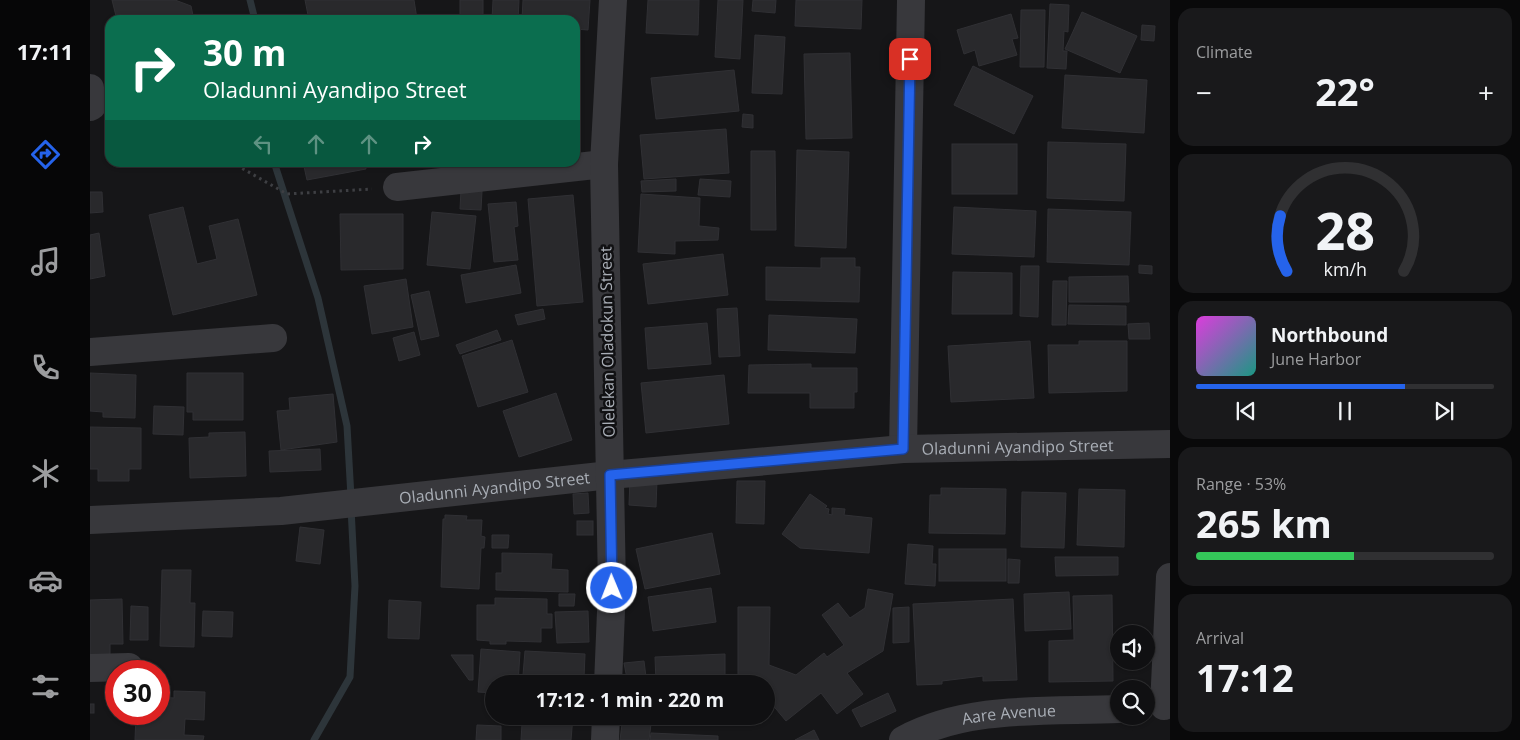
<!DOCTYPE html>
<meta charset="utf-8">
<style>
body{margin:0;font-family:"Open Sans",sans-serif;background:#19191b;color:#f1f3f6;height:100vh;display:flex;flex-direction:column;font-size:19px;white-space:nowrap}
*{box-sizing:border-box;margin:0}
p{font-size:16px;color:#9c9d9f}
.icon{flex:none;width:28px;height:28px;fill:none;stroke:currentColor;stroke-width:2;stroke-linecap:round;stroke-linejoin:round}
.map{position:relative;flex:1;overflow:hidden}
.sheet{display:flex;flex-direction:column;gap:8px;padding:8px;background:#09090a;width:350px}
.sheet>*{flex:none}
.top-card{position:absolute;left:15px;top:15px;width:475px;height:152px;border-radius:15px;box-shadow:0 1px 4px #0004,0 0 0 1px #303032;background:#0b6e4f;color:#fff;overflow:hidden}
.tools{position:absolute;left:1020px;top:625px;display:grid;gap:10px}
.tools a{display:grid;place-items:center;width:45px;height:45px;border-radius:50%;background:#101012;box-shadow:0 1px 4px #0004,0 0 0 1px #303032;font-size:25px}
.speed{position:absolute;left:15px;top:660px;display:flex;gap:10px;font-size:25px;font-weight:700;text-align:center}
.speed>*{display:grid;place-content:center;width:65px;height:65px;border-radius:50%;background:#101012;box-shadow:0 1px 4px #0004,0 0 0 1px #303032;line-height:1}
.speed .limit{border:8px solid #d22;background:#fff;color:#111}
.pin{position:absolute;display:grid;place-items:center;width:42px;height:42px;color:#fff;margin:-21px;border-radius:10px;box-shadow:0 2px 8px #0006}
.me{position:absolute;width:55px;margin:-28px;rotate:359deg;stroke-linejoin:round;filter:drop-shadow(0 0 4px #0008)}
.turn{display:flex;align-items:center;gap:18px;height:105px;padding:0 15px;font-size:22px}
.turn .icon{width:65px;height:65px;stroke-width:2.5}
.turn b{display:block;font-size:35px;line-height:42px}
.lanes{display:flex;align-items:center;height:48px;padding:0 15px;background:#0003;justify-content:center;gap:25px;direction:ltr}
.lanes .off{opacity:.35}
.big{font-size:38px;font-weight:700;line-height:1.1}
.sheet .widget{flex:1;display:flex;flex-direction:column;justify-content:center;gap:8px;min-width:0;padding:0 18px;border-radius:15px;background:#19191b}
.sheet .dial{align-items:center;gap:0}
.dial svg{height:130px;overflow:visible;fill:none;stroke:#303032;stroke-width:7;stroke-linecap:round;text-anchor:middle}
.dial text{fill:#f1f3f6;stroke:none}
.song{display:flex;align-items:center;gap:15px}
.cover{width:60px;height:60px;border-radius:8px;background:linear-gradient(135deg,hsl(300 70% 55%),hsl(170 70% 35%))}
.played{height:5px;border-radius:2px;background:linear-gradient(90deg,#2563eb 70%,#303032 70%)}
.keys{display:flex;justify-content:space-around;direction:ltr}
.heat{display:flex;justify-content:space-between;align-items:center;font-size:28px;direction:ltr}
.charge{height:8px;border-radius:4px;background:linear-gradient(90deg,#34c759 53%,#303032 0)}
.trip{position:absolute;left:395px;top:675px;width:290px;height:50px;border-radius:25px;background:#101012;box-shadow:0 1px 4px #0004,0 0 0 1px #303032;font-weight:700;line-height:50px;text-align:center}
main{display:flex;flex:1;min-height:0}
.tabs{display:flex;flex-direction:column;width:90px;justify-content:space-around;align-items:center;background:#060607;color:#9c9d9f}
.tabs .icon{width:35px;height:35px}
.tabs .active{color:#2563eb}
.tabs b{font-size:22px;color:#f1f3f6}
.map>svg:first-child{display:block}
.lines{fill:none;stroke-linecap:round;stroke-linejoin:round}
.stream{stroke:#2d353a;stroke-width:7}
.building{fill:#29292c;stroke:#303034}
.path{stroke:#3e3f43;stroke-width:3;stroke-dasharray:2.5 4;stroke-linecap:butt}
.minor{stroke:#38383c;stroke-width:28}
.route-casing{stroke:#184099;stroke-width:12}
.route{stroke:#2563eb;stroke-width:9}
.labels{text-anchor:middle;stroke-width:5;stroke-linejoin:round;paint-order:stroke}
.street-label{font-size:16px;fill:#a9aeb6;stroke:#111113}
</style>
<main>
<nav class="tabs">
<b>17:11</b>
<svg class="icon active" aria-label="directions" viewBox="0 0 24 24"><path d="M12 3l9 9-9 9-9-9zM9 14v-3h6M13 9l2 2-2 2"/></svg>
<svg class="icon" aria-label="music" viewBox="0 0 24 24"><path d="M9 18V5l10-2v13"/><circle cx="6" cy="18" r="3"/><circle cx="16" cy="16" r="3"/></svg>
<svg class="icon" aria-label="phone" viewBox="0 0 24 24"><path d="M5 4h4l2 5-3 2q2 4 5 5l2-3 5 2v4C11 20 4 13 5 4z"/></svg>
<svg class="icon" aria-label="climate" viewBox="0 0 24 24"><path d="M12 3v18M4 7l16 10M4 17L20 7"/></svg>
<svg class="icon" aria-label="car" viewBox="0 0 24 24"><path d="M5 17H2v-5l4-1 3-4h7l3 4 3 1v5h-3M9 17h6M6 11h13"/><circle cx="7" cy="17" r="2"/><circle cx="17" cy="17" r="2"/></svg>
<svg class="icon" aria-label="filters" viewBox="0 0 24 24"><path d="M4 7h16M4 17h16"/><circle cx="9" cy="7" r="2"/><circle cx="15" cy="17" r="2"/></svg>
</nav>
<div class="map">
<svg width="1080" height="740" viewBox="0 0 1080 740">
<rect width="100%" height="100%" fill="#161618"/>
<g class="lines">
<!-- stream -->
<g class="stream">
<path d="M160 0 165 20"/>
<path d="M184 162 228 298 257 426 261 497"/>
<path d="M224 740 260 677 265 586 261 508"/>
</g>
</g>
<!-- building -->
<g class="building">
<path d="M22 0H85L101 6 104 20H27Z"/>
<path d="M215 0H324L327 19 219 20Z"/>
<rect x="370" y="0" width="23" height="20"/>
<path d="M403 0H429L428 20H402Z"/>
<path d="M433 0H500L498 30 485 29V20H432Z"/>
<path d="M558 0H609L608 35 556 33Z"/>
<path d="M628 0H653L650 59 625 57Z"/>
<path d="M663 0H686L685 13 662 11Z"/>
<path d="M706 0H772L771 29 705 26Z"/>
<path d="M960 4 979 5 978 32 974 31 973 51H977L976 69 957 68Z"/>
<path d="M931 10H955L954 67H930Z"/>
<path d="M992 12 1047 36 1030 73 975 49Z"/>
<path d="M921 14 928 38 922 39 927 55 889 66 885 50 874 54 867 30Z"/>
<path d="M1052 25 1065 26 1064 41 1051 40Z"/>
<path d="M665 35 695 37 692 94 662 93Z"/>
<path d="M760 53 762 138 716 139 714 54Z"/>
<path d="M883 66 943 96 924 134 864 105Z"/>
<path d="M644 70 649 111 566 119 561 78Z"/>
<path d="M975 75 1057 80 1054 133 972 128Z"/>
<path d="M653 114 663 115V128L652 127Z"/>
<path d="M636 129 639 173 554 179 550 135Z"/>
<path d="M958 142 1036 144 1034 201 957 198Z"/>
<rect x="862" y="144" width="65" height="50"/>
<path d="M707 150 759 152 756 248 705 246Z"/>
<path d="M661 151H685L686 230H661Z"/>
<path d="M213 162H275L276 169 217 180Z"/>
<path d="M586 179V191L552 192 551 181Z"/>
<path d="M610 179 641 181 640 197 608 195Z"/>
<path d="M371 190 392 191 391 210 370 209Z"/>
<path d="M0 192H12L13 212 0 213Z"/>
<path d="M551 194 610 198 609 226 629 228 628 240 585 241V254L548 252Z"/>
<path d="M483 195 493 302 447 306 438 199Z"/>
<path d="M426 202 428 226 424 227 428 260 404 262 398 204Z"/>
<path d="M93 207 107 264 127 259 119 226 148 219 167 295 83 315 59 215Z"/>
<path d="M864 207 946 211 944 257 862 254Z"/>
<path d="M958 209 1041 212 1039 265 957 262Z"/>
<path d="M342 212 386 216 380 269 337 265Z"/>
<path d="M250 214H313V269L251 270Z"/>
<path d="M9 233 15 276 0 279V235Z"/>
<path d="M633 254 638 295 558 304 553 264Z"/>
<path d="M731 258H765V267H770L769 302 676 300V267L731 268Z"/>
<path d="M426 265 431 293 376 303 371 275Z"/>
<path d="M1049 265 1062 266V274L1049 273Z"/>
<path d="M931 266H949L948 317 930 316Z"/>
<path d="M863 272 922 273V314H862Z"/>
<path d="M1038 276 1039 302H979V277Z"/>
<path d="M316 279 323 327 282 334 274 286Z"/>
<path d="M963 281H977L976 325H962Z"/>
<path d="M339 291 349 336 331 340 321 295Z"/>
<path d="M979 305 1036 306V325L978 324Z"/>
<path d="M647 308 650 356 629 357 627 309Z"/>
<path d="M453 309 455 319 428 325 425 315Z"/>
<path d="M679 315 767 319 765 353 678 350Z"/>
<path d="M617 323 621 364 558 369 555 328Z"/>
<path d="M1059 323 1060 339H1039L1038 324Z"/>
<path d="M407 330 411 340 370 354 366 345Z"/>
<path d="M324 332 330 355 309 361 303 338Z"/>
<path d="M422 340 438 392 388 407 372 356Z"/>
<path d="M940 341 944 398 861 402 858 346Z"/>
<path d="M989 341H1037V391L959 393 958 345H989Z"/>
<path d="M721 364V368H767V392H764V408H720V393H658L659 365Z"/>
<path d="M0 373 46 375 45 418 13 417V412L0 411Z"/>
<path d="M97 373H153V420H103V412H97Z"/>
<path d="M634 375 639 424 556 433 551 383Z"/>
<path d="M466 393 482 440 429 457 413 411Z"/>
<path d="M243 394 247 442 191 450 187 411 200 410 199 398Z"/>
<path d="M64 406 94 407 93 435 63 434Z"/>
<path d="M0 427 51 428V469H39V481H8V469H0Z"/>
<path d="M155 432 156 476 100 478 99 438 119 437V433Z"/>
<path d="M230 449 231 470 180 472 179 451Z"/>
<path d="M540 479 567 480 566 507 539 505Z"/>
<path d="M647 481H675L674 524 646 523Z"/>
<path d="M851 488 916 489 915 534 839 533 840 495H851Z"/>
<path d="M989 489 1035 490 1034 547 987 545Z"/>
<path d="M932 492 976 493 974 548 931 547Z"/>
<path d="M498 493 499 513 484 514 483 494Z"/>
<path d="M720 494 737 506 735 508 739 509 738 514 742 515V508L755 509 754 515 782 518 779 553 710 548 692 534Z"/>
<path d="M355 515 377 516 376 520H392L391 536 395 537 394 548H391L389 589 351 587 353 519H355Z"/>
<rect x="487" y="521" width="16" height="14"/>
<path d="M210 527 234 530 230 564 206 561Z"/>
<path d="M622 533 630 574 555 589 546 549Z"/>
<path d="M402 535H419L418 548H402Z"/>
<path d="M818 544 843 546 842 564H846L845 586 815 584Z"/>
<rect x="849" y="549" width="67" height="32"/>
<path d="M412 553 462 554 461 569 478 570V592L406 590V573H412Z"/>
<path d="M965 557H1028V575L966 576Z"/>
<path d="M918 559 930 560 929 583H918Z"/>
<path d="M72 570H101L100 603H105L104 647 70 646Z"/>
<path d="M621 588 626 622 563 631 558 597Z"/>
<path d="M778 589 803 594 793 651 757 673 773 694 747 714 731 693 696 721 676 697V684H648V607H680L679 665 706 675 734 653 737 657 754 645 732 615 748 603 760 618 775 608Z"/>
<path d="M979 592 981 629 935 631 934 594Z"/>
<path d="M469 594H485L484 606H469Z"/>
<path d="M1022 595 1023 681 959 682V641L984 640 983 596Z"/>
<path d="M405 598 457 599V614H462V628H451V642L416 641V644H400V641L387 640V605H405Z"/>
<path d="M32 599 33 644H20V657L0 658V600Z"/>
<path d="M923 599 927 680 893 681V676L852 681V684L827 685 823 604Z"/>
<path d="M299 600 331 602 329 639 298 638Z"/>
<path d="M41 606 58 607V640H40Z"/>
<path d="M819 607V642L803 643V608Z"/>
<path d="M113 611 143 612 142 637 112 636Z"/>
<path d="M498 611 499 642 467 643 465 612Z"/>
<path d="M391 649 430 652 428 684H404V693L388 692Z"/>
<path d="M435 651 495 654 494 678 433 675Z"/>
<path d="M635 654V679L566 682 565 657Z"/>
<path d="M361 655H383V680H379Z"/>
<path d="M554 661 556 677 537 679 534 663Z"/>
<path d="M442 681H451V684H441Z"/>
<path d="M84 691 115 692 114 720 95 719 94 735 114 736 113 740H45L46 714H69V697L84 698Z"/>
<path d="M798 693 806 711 771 727 762 710Z"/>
<rect x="0" y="704" width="4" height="9"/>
<path d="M429 716H483L481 740H431L432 724H428Z"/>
<path d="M533 716H562L559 740H530Z"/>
<path d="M387 725 411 726V740H386Z"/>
<path d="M724 730 729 740H705Z"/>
<path d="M561 733 628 736V740H560Z"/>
</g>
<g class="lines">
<!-- path -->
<path class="path" d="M141 162 197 194 282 189"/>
<!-- minor -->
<g class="minor">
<path d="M0 88 2 106 0 107"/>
<path d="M307 187 514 164"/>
<path d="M0 352 183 338"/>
<path d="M813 449 821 0"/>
<path id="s1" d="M0 520 191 511 520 475 813 449 1080 444"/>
<path d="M0 668 39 667"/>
<path d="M518 684 522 587 514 164 523 0"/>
<path d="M1074 706 1080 577"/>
<path d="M515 740 516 716"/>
<path id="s2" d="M813 740C877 705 958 712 1029 709"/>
</g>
</g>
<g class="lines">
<defs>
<path id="route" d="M522 588 520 475 813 449 820 59"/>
</defs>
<!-- route casing -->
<use href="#route" class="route-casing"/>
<!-- route -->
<use href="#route" class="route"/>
</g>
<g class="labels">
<!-- street labels -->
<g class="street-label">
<text transform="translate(517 342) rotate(-91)" y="6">Olelekan Oladokun Street</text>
<text dy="6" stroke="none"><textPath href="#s1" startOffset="931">Oladunni Ayandipo Street</textPath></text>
<text dy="6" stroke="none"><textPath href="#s1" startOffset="406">Oladunni Ayandipo Street</textPath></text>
<text dy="6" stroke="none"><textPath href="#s2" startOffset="110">Aare Avenue</textPath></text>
</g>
</g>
</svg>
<div class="tools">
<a><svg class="icon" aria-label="sound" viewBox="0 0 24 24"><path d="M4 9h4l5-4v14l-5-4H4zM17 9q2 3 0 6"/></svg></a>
<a><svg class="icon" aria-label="search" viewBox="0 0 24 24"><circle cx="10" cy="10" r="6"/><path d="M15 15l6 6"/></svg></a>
</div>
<div class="speed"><div class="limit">30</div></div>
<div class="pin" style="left:820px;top:59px;background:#d93025"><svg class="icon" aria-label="arrive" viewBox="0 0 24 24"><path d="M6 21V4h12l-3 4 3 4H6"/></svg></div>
<svg class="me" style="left:522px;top:588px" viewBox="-20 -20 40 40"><circle r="17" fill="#2563eb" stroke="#fff" stroke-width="3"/><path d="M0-11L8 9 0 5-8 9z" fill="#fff"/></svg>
<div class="trip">17:12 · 1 min · 220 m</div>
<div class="top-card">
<div class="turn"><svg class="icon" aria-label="right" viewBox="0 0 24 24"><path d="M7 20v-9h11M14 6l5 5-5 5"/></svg><div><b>30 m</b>Oladunni Ayandipo Street</div></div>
<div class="lanes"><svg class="icon off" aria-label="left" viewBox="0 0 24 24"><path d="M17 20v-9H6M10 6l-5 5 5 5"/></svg><svg class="icon off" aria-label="ahead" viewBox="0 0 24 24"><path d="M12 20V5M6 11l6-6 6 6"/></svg><svg class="icon off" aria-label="ahead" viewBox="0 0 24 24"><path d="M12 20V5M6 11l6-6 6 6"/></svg><svg class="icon" aria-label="right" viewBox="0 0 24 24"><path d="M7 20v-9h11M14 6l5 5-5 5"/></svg></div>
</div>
</div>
<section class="sheet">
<div class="widget"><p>Climate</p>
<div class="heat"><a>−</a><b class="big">22°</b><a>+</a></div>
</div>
<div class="widget dial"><svg viewBox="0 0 100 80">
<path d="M14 69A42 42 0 1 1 86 69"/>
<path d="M14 69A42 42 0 0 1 10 35" stroke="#2563eb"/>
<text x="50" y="56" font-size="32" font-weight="700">28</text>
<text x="50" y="72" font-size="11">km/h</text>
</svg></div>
<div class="widget">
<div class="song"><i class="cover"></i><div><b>Northbound</b><p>June Harbor</p></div></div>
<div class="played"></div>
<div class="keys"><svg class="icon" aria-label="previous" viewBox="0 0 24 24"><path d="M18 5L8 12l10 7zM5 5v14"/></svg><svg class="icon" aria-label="pause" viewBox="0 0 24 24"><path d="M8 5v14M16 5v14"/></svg><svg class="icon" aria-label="next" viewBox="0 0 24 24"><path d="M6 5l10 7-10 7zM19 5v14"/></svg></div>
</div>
<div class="widget"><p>Range · 53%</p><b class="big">265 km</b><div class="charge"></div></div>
<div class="widget"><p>Arrival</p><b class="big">17:12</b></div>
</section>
</main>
